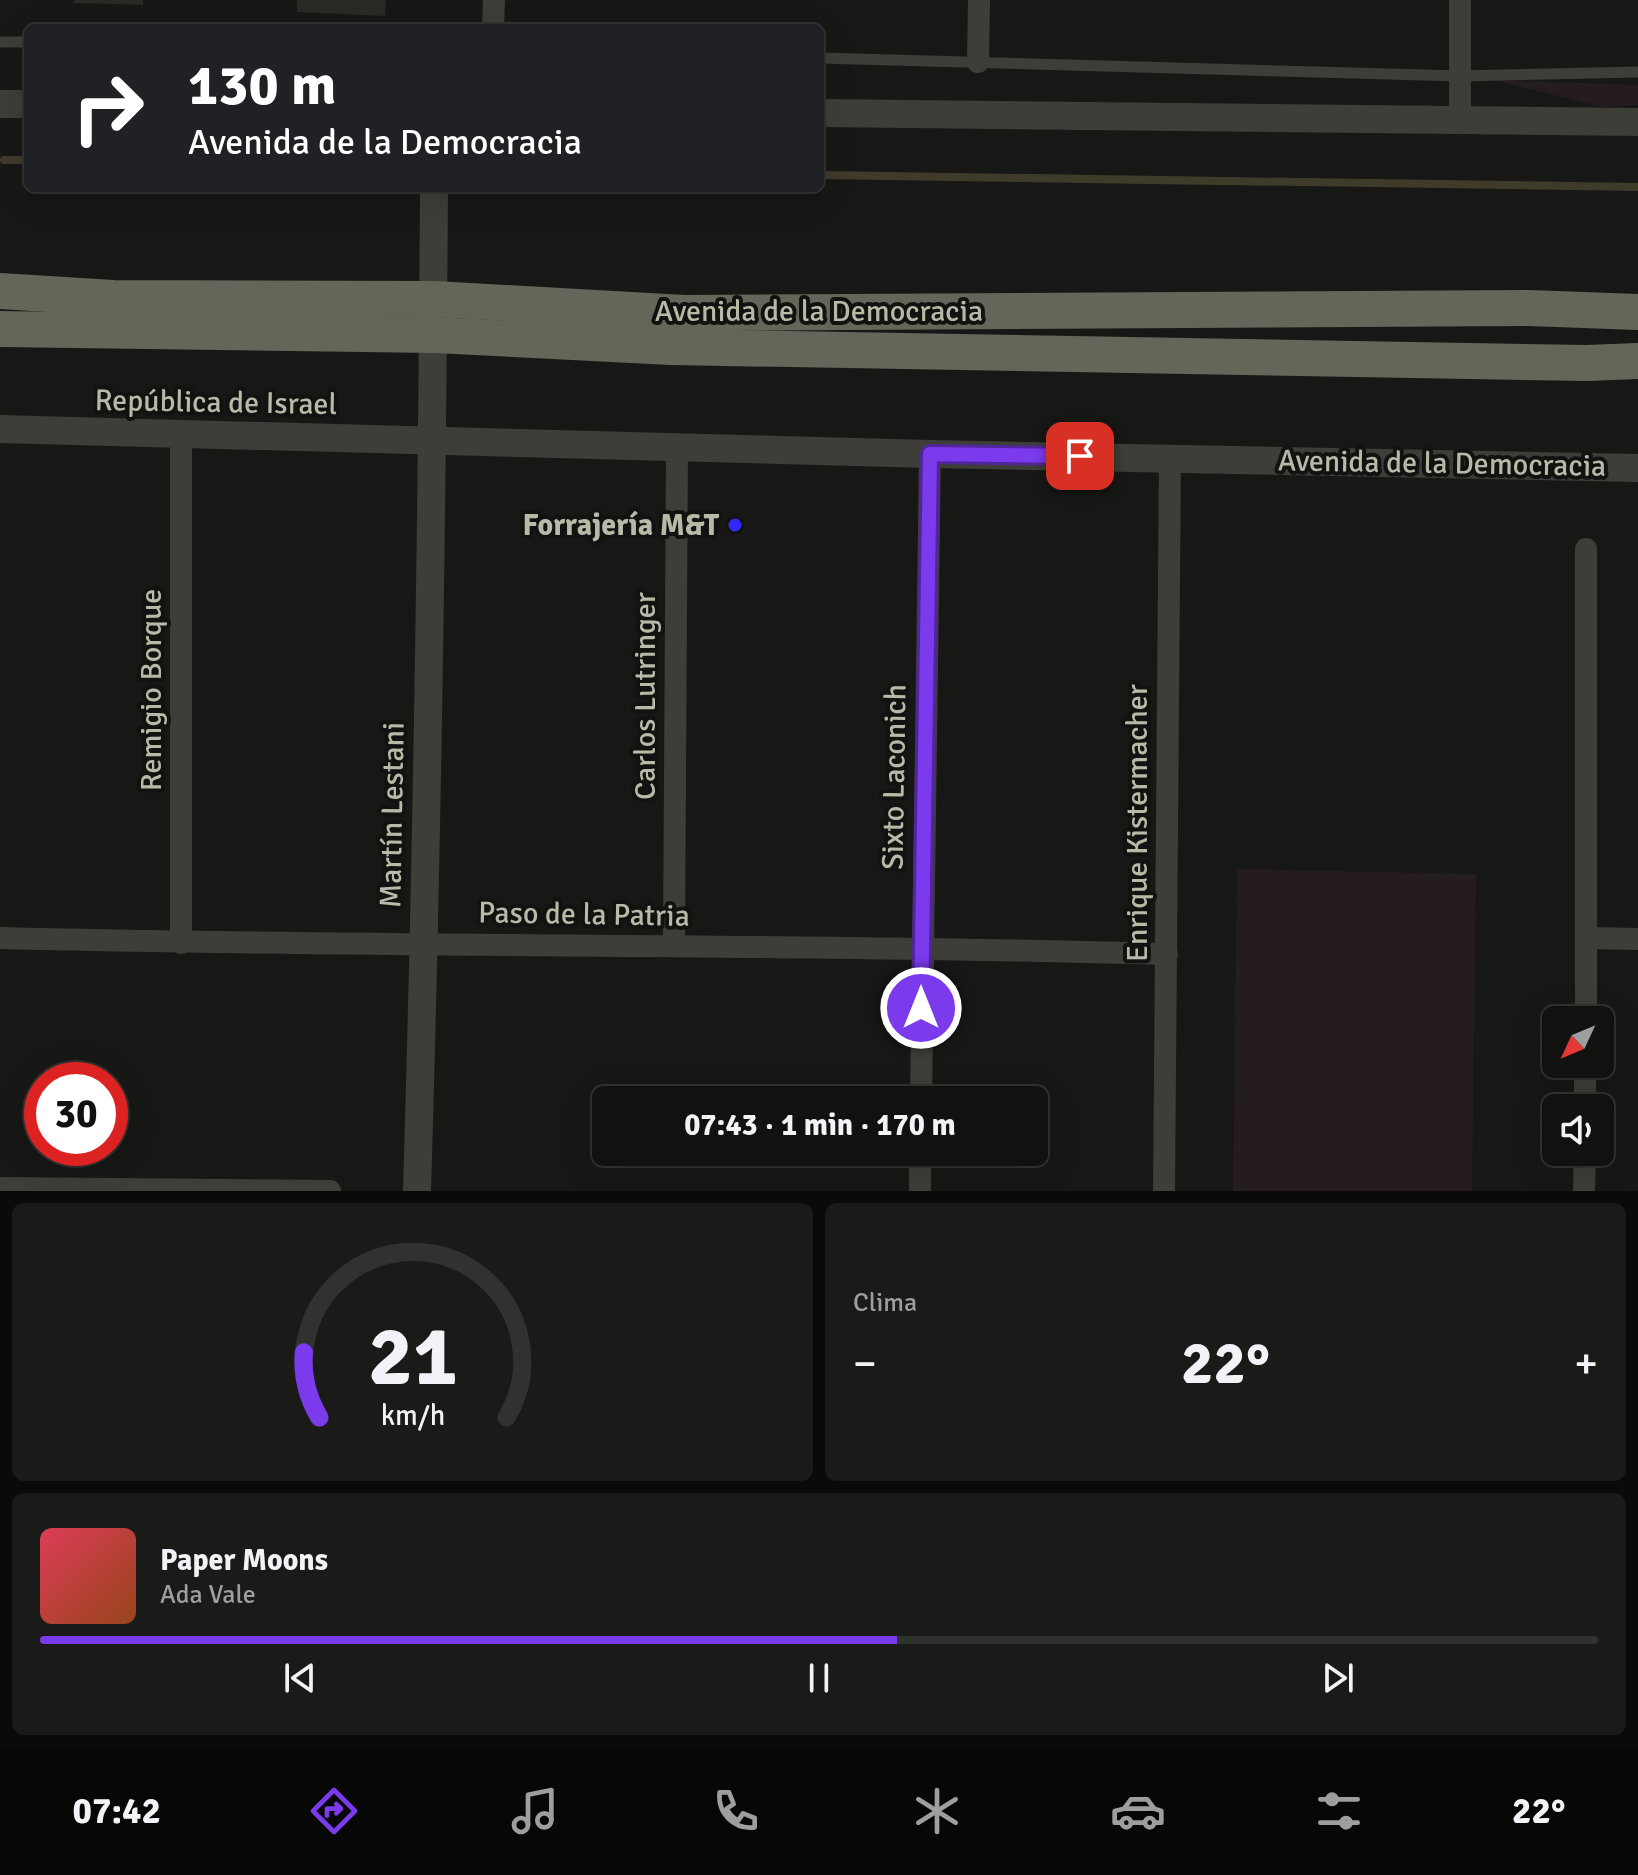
<!DOCTYPE html>
<html lang="es">
<meta charset="utf-8">
<style>
body{margin:0;font-family:Signika,sans-serif;background:#1a1b19;color:#f1f3f6;height:100vh;display:flex;flex-direction:column;font-size:30px;white-space:nowrap}
*{box-sizing:border-box;margin:0}
p{font-size:26px;color:#9c9e9f}
.icon{flex:none;width:44px;height:44px;fill:none;stroke:currentColor;stroke-width:2;stroke-linecap:round;stroke-linejoin:round}
.map{position:relative;height:1191px;overflow:hidden}
.details{display:flex;flex-direction:column;gap:12px;padding:12px;background:#090a09;flex:1}
.details>*{flex:none}
.guide{position:absolute;left:24px;top:24px;width:800px;height:168px;border-radius:12px;box-shadow:0 8px 32px #0002,0 0 0 2px #303230;background:#202124;color:#fff;overflow:hidden}
.needle{width:52px;rotate:226deg}
.tools{position:absolute;left:1542px;top:1006px;display:grid;gap:16px}
.tools a{display:grid;place-items:center;width:72px;height:72px;border-radius:12px;background:#111210;box-shadow:0 8px 32px #0002,0 0 0 2px #303230;font-size:40px}
.speed{position:absolute;left:24px;top:1062px;display:flex;gap:16px;font-size:40px;font-weight:700;text-align:center}
.speed>*{display:grid;place-content:center;width:104px;height:104px;border-radius:50%;background:#111210;box-shadow:0 8px 32px #0002,0 0 0 2px #303230;line-height:1}
.speed .limit{border:12px solid #d22;background:#fff;color:#111}
.pin{position:absolute;display:grid;place-items:center;width:68px;height:68px;color:#fff;margin:-34px;border-radius:16px;box-shadow:0 4px 12px #0006}
.me{position:absolute;width:88px;margin:-44px;rotate:0deg;stroke-linejoin:round;filter:drop-shadow(0 0 6px #0008)}
.turn{display:flex;align-items:center;gap:28px;height:168px;padding:0 32px;font-size:36px}
.turn .icon{width:104px;height:104px;stroke-width:2.5}
.turn b{display:block;font-size:56px;line-height:68px}
.big{font-size:60px;font-weight:700;line-height:1.1}
.details .card{flex:1;display:flex;flex-direction:column;justify-content:center;gap:12px;min-width:0;padding:0 28px;border-radius:12px;background:#1a1b19}
.details .dial{align-items:center;gap:0}
.dial svg{height:208px;overflow:visible;fill:none;stroke:#303230;stroke-width:7;stroke-linecap:round;text-anchor:middle}
.dial text{fill:#f1f3f6;stroke:none}
.song{display:flex;align-items:center;gap:24px}
.cover{width:96px;height:96px;border-radius:12px;background:linear-gradient(135deg,hsl(350 70% 55%),hsl(20 70% 35%))}
.played{height:8px;border-radius:4px;background:linear-gradient(90deg,#7c3aed 55%,#303230 55%)}
.keys{display:flex;justify-content:space-around;direction:ltr}
.heat{display:flex;justify-content:space-between;align-items:center;font-size:44px;direction:ltr}
.details .tiles{flex:1;display:grid;gap:12px;grid-template-columns:1fr 1fr}
.card:last-child{grid-column:span 2}
.trip{position:absolute;left:592px;top:1086px;width:456px;height:80px;border-radius:12px;background:#111210;box-shadow:0 8px 32px #0002,0 0 0 2px #303230;font-weight:700;line-height:80px;text-align:center}
.tabs{display:flex;height:128px;justify-content:space-around;align-items:center;background:#070706;color:#9c9e9f}
.tabs .icon{width:56px;height:56px}
.tabs .on{color:#7c3aed}
.tabs b{font-size:36px;color:#f1f3f6}
.map>svg:first-child{display:block}
.green{fill:#241c1f}
.lines{fill:none;stroke-linecap:round;stroke-linejoin:round}
.stream{stroke:#3e3b2b;stroke-width:8}
.building{fill:#282a26}
.service{stroke:#3c3e37;stroke-width:11}
.minor{stroke:#3c3e37;stroke-width:22}
.tertiary{stroke:#3c3e37;stroke-width:28}
.trunk{stroke:#64665a;stroke-width:36}
.route-casing{stroke:#51269a;stroke-width:20}
.route{stroke:#7c3aed;stroke-width:14}
.poi-dot{fill:#3327ff;stroke:#121311;stroke-width:3}
.labels{text-anchor:middle;stroke-width:8;stroke-linejoin:round;paint-order:stroke}
.street-label{font-size:30px;fill:#b8baa7;stroke:#121311}
.poi-label{font-size:30px;font-weight:bold;fill:#b8baa7;stroke:#121311;text-anchor:end}
</style>
<div class="map">
<svg width="1638" height="1191" viewBox="0 0 1638 1191">
<rect width="100%" height="100%" fill="#171816"/>
<!-- green -->
<g class="green">
<path d="M1493 80 1638 85V105L1602 107Z"/>
<path d="M1237 869 1476 874 1472 1191H1233Z"/>
</g>
<g class="lines">
<!-- stream -->
<g class="stream">
<path d="M4 160H28"/>
<path d="M820 175 1638 187"/>
</g>
</g>
<!-- building -->
<g class="building">
<path d="M74 0H143V5L74 3Z"/>
<path d="M297 0H386L385 16 297 12Z"/>
</g>
<g class="lines">
<!-- service -->
<g class="service">
<path d="M0 42H28"/>
<path d="M820 58 1460 76 1638 72"/>
</g>
<!-- minor -->
<g class="minor">
<path d="M493 28 494 0"/>
<path d="M978 62 979 0"/>
<path d="M1460 120V0"/>
<path d="M0 938C389 948 778 943 1167 954"/>
<path d="M1587 938 1638 939"/>
<path d="M181 943V436"/>
<path d="M674 945 677 447"/>
<path d="M1586 1020V549"/>
<path d="M921 1100 930 454"/>
<path d="M1585 1108V1064"/>
<path d="M0 1188 330 1191"/>
<path d="M920 1191V1152"/>
<path d="M1164 1191 1170 456"/>
<path d="M1584 1191 1585 1152"/>
</g>
<!-- tertiary -->
<g class="tertiary">
<path d="M0 104H28"/>
<path d="M820 113 1638 122"/>
<path d="M0 429 930 454 1638 468"/>
<path d="M417 1191C427 857 432 522 434 188"/>
</g>
<!-- trunk -->
<g class="trunk">
<path d="M0 291 113 298 434 299 684 313 1529 308 1638 312"/>
<path d="M0 329 435 335 671 347 1587 363 1638 361"/>
</g>
</g>
<g class="lines">
<defs>
<path id="route" d="M921 1008 930 454 1080 456"/>
</defs>
<!-- route casing -->
<use href="#route" class="route-casing"/>
<!-- route -->
<use href="#route" class="route"/>
</g>
<!-- markers -->
<circle class="poi-dot" cx="735" cy="525" r="8"/>
<g class="labels">
<!-- street labels -->
<g class="street-label">
<text x="819" y="321">Avenida de la Democracia</text>
<text transform="translate(216 402) rotate(1)" y="10">República de Israel</text>
<text transform="translate(1442 463) rotate(1)" y="10">Avenida de la Democracia</text>
<text transform="translate(151 690) rotate(-90)" y="10">Remigio Borque</text>
<text transform="translate(645 696) rotate(-90)" y="10">Carlos Lutringer</text>
<text transform="translate(894 777) rotate(-89)" y="10">Sixto Laconich</text>
<text transform="translate(392 815) rotate(-89)" y="10">Martín Lestani</text>
<text transform="translate(1137 823) rotate(-90)" y="10">Enrique Kistermacher</text>
<text transform="translate(584 914) rotate(1)" y="10">Paso de la Patria</text>
</g>
<!-- poi labels -->
<g class="poi-label">
<text x="719" y="535">Forrajería M&amp;T</text>
</g>
</g>
</svg>
<div class="tools">
<a><svg class="needle" viewBox="-14 -14 28 28"><path d="M0-13l5 13h-10z" fill="#e53935"/><path d="M0 13l5-13h-10z" fill="#9c9e9f"/></svg></a>
<a><svg class="icon" aria-label="sound" viewBox="0 0 24 24"><path d="M4 9h4l5-4v14l-5-4H4zM17 9q2 3 0 6"/></svg></a>
</div>
<div class="speed"><div class="limit">30</div></div>
<div class="pin" style="left:1080px;top:456px;background:#d93025"><svg class="icon" aria-label="arrive" viewBox="0 0 24 24"><path d="M6 21V4h12l-3 4 3 4H6"/></svg></div>
<svg class="me" style="left:921px;top:1008px" viewBox="-20 -20 40 40"><circle r="17" fill="#7c3aed" stroke="#fff" stroke-width="3"/><path d="M0-11L8 9 0 5-8 9z" fill="#fff"/></svg>
<div class="trip">07:43 · 1 min · 170 m</div>
<div class="guide">
<div class="turn"><svg class="icon" aria-label="right" viewBox="0 0 24 24"><path d="M7 20v-9h11M14 6l5 5-5 5"/></svg><div><b>130 m</b>Avenida de la Democracia</div></div>
</div>
</div>
<section class="details">
<div class="tiles">
<div class="card dial"><svg viewBox="0 0 100 80">
<path d="M14 69A42 42 0 1 1 86 69"/>
<path d="M14 69A42 42 0 0 1 8 44" stroke="#7c3aed"/>
<text x="50" y="56" font-size="32" font-weight="700">21</text>
<text x="50" y="72" font-size="11">km/h</text>
</svg></div>
<div class="card"><p>Clima</p>
<div class="heat"><a>−</a><b class="big">22°</b><a>+</a></div>
</div>
<div class="card">
<div class="song"><i class="cover"></i><div><b>Paper Moons</b><p>Ada Vale</p></div></div>
<div class="played"></div>
<div class="keys"><svg class="icon" aria-label="previous" viewBox="0 0 24 24"><path d="M18 5L8 12l10 7zM5 5v14"/></svg><svg class="icon" aria-label="pause" viewBox="0 0 24 24"><path d="M8 5v14M16 5v14"/></svg><svg class="icon" aria-label="next" viewBox="0 0 24 24"><path d="M6 5l10 7-10 7zM19 5v14"/></svg></div>
</div>
</div>
</section>
<nav class="tabs">
<b>07:42</b>
<svg class="icon on" aria-label="directions" viewBox="0 0 24 24"><path d="M12 3l9 9-9 9-9-9zM9 14v-3h6M13 9l2 2-2 2"/></svg>
<svg class="icon" aria-label="music" viewBox="0 0 24 24"><path d="M9 18V5l10-2v13"/><circle cx="6" cy="18" r="3"/><circle cx="16" cy="16" r="3"/></svg>
<svg class="icon" aria-label="phone" viewBox="0 0 24 24"><path d="M5 4h4l2 5-3 2q2 4 5 5l2-3 5 2v4C11 20 4 13 5 4z"/></svg>
<svg class="icon" aria-label="climate" viewBox="0 0 24 24"><path d="M12 3v18M4 7l16 10M4 17L20 7"/></svg>
<svg class="icon" aria-label="car" viewBox="0 0 24 24"><path d="M5 17H2v-5l4-1 3-4h7l3 4 3 1v5h-3M9 17h6M6 11h13"/><circle cx="7" cy="17" r="2"/><circle cx="17" cy="17" r="2"/></svg>
<svg class="icon" aria-label="filters" viewBox="0 0 24 24"><path d="M4 7h16M4 17h16"/><circle cx="9" cy="7" r="2"/><circle cx="15" cy="17" r="2"/></svg>
<b>22°</b>
</nav>
